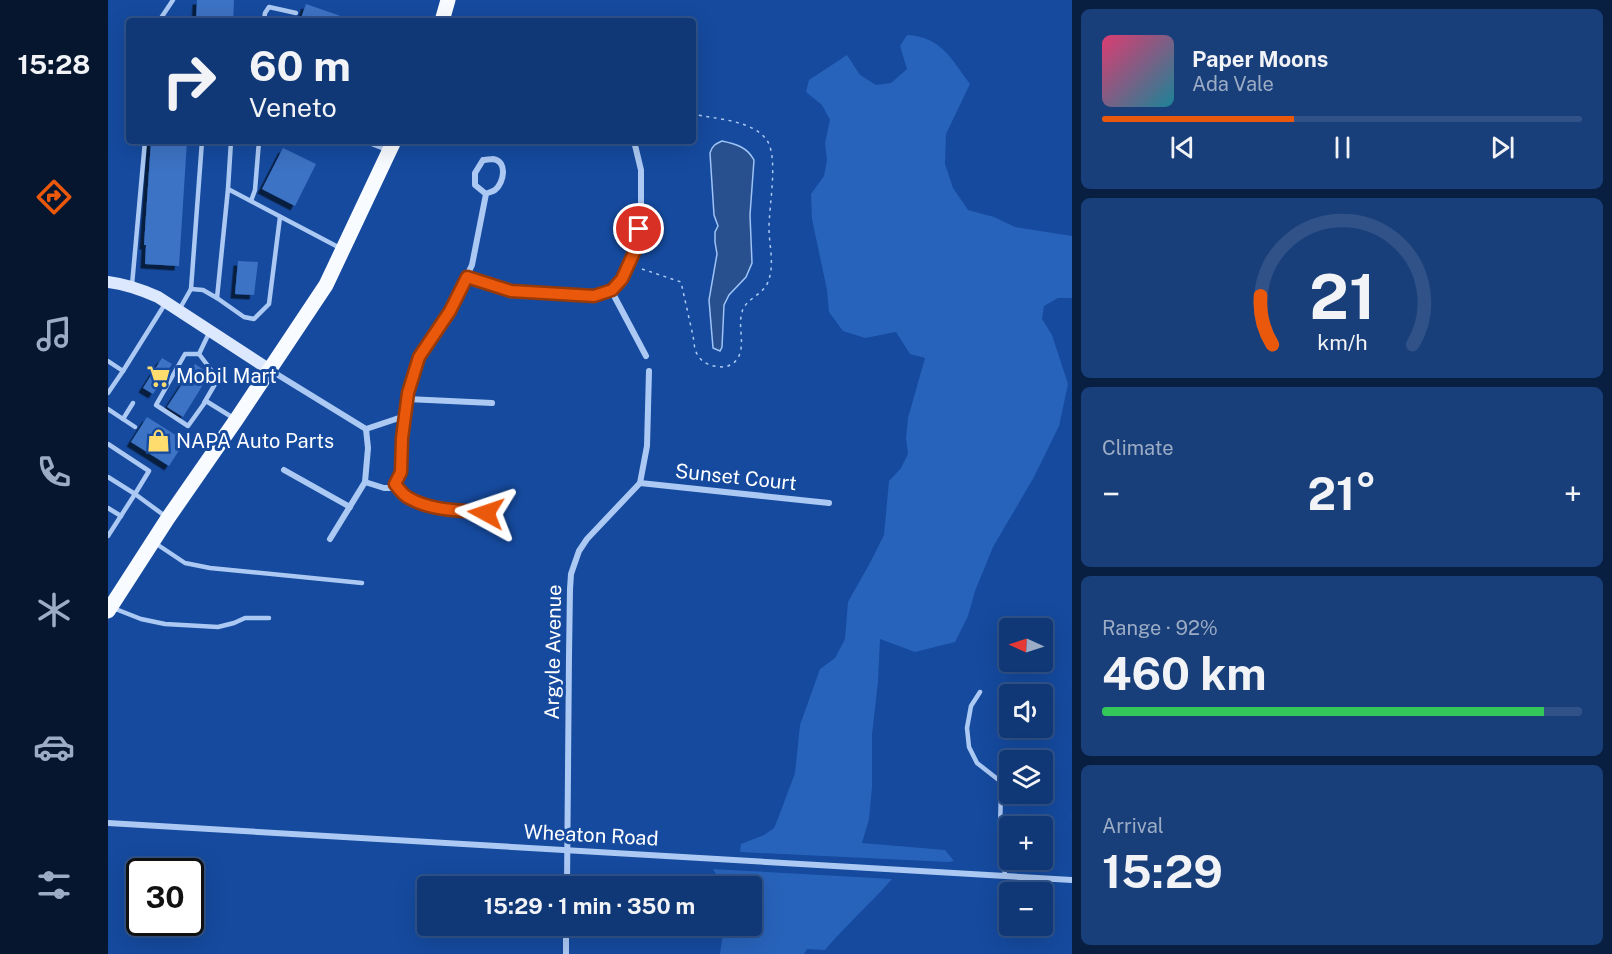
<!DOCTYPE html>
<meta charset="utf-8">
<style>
body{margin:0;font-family:"Public Sans",sans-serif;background:#193f7b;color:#f1f3f6;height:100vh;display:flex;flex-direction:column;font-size:22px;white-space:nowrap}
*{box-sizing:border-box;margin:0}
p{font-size:20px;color:#9cacc5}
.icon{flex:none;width:33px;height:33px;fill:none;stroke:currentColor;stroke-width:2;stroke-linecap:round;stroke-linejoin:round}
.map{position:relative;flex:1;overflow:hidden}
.sheet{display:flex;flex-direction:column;gap:9px;padding:9px;background:#091f41;width:540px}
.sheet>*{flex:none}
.banner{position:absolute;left:18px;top:18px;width:570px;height:126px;border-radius:6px;box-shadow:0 6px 24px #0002,0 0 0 2px #305288;background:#103876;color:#f1f3f6;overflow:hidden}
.needle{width:39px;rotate:273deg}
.controls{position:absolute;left:891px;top:618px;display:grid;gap:12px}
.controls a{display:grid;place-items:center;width:54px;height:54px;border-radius:6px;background:#103876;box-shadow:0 6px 24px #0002,0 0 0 2px #305288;font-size:30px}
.speed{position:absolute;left:18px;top:858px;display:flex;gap:12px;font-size:30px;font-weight:700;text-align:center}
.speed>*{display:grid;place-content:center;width:78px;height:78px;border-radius:50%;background:#103876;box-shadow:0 6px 24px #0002,0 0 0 2px #305288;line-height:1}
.speed .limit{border:3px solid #111;border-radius:9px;background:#fff;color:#111}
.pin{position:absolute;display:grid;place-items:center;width:51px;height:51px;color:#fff;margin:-26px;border:3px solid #fff;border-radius:50%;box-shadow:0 2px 6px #0007}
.me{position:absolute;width:66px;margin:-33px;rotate:275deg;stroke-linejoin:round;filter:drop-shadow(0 0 4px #0008)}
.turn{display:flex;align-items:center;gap:21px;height:126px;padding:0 24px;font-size:27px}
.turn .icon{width:78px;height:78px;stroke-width:2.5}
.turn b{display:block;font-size:42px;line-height:51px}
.big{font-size:45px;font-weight:700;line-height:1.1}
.sheet .card{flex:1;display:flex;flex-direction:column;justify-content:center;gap:9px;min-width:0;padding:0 21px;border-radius:9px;background:#193f7b}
.sheet .dial{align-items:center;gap:0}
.dial svg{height:156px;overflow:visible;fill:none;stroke:#305288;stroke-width:7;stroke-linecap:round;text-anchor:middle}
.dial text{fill:#f1f3f6;stroke:none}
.song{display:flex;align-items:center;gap:18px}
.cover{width:72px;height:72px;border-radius:9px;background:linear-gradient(135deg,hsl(340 70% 55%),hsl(190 70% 35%))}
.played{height:6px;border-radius:3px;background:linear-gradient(90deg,#ea580c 40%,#305288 40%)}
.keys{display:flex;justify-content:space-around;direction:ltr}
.heat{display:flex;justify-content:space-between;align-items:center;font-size:33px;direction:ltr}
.charge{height:9px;border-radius:4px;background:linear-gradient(90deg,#34c759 92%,#305288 0)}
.trip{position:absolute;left:309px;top:876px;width:345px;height:60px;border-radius:6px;background:#103876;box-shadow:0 6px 24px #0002,0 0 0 2px #305288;font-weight:700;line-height:60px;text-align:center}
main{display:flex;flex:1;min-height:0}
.tab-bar{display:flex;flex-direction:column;width:108px;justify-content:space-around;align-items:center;background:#06162f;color:#9cacc5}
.tab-bar .icon{width:42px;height:42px}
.tab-bar .current{color:#ea580c}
.tab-bar b{font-size:27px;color:#f1f3f6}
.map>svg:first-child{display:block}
.green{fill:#2863bb}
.water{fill:#29508e;stroke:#9ec3f6;stroke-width:1.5}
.building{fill:#3d73c4;filter:url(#shadow)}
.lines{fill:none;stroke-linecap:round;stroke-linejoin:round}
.path{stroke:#acc9f3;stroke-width:1.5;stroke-dasharray:3 4.5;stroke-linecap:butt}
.lane{stroke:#acc9f3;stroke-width:4.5}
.street{stroke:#acc9f3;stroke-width:6}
.secondary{stroke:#dbe8fd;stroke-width:12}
.primary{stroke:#f8fbff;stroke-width:15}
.route-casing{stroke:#983908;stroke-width:15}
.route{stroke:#ea580c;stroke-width:10}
.labels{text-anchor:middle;stroke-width:6;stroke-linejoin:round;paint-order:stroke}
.poi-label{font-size:20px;fill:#fff;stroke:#154a9e;text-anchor:start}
.street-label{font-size:20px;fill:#fff;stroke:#154a9e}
</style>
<main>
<nav class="tab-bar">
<b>15:28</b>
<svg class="icon current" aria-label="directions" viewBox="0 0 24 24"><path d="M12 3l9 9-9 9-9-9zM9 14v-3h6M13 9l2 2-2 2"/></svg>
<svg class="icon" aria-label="music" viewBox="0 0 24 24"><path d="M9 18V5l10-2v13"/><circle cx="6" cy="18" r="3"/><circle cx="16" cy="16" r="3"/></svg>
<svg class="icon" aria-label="phone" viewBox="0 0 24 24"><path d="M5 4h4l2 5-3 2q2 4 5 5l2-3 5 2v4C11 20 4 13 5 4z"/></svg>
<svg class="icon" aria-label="climate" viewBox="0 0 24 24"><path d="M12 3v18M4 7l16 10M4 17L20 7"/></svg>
<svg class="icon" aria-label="car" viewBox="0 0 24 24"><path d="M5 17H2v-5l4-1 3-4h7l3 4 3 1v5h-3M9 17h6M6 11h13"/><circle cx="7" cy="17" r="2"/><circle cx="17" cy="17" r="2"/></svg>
<svg class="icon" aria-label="filters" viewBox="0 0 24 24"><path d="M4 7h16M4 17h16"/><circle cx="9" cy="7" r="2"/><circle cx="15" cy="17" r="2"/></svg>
</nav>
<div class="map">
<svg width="964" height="954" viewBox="0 0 964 954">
<defs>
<filter id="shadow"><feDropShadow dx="-4.5" dy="4.5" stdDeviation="0" flood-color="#0009"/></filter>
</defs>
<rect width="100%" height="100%" fill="#154a9e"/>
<!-- green -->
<g class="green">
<path d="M799 35C834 37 843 59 862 84L838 134 837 164 845 188 860 210 886 217 907 227 964 236V298H950L936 306 934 319 944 335 960 384 951 426 926 477 885 547 867 591 860 616 847 642 807 652 772 639 770 681 764 735V787L761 819 754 843 837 850 846 861 840 862 632 852 633 844 656 835 666 828 671 816 687 773 692 725 712 669 727 658 737 639 740 602 763 561 776 535 781 481 793 468 800 454 798 438 800 418 817 358 802 354 788 332 757 338 735 331 721 312 719 290 704 219 703 194 716 176 719 160 717 143 722 120 714 105 698 92 701 80 739 55 752 75 768 85 783 83 799 69 792 46Z"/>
<path d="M605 869 784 879C762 904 738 925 717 950L699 949 696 954H612L616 926H644V886H612V882Z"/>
</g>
<!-- water -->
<path class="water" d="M614 141C628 144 639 147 646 160L642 215 644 263 638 277 621 295 616 305 614 347 612 351 605 348 601 300 609 254 607 242V232L610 226 606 215 602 153C604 146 607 144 614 141Z"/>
<!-- building -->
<g class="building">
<path d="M89 0H126L125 21H88Z"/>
<path d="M198 4 244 20 243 21H192Z"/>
<path d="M43 141H79L71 266 37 264 38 245H36Z"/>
<path d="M175 148 208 164 187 206 154 189Z"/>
<path d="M130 261 150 262 146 295 127 294Z"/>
<path d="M54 358 64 364 45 394 35 388Z"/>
<path d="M87 364 99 372 101 375 75 417 59 407Z"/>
<path d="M39 417 77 441 61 466 23 442Z"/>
</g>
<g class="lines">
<!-- path -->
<path class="path" d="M534 269 573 282C577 300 581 318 585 336 586 341 586 349 589 354 594 364 605 367 616 367 623 366 630 361 632 353 636 340 630 326 634 312 637 299 655 295 660 282 667 264 661 246 661 228 661 206 670 161 660 142 647 120 607 119 585 114"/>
<!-- lane -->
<g class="lane">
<path d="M51 21 65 0"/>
<path d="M156 21 157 13 161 7 188 13"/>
<path d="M123 141 120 189 232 248"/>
<path d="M256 141 279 150"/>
<path d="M143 201 147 190 151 141"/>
<path d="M24 285 37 141"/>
<path d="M83 289 95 290 109 298 120 189"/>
<path d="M109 298 136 317 146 319 161 304 172 217"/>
<path d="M71 310 83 289 94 141"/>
<path d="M101 333 91 354H77L48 405 80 426 98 401 127 419"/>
<path d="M91 354 110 379 96 403"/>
<path d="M0 361 15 371 57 304"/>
<path d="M0 393 15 371"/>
<path d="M0 409 27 427"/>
<path d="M15 419 25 403"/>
<path d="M0 444 41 471 27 494 0 477"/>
<path d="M0 508 13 516"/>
<path d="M0 536 27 494 57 516"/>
<path d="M47 543 77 563 102 568 254 583"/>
<path d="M5 608 33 619 57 624 110 627 126 623 137 618H161"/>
<path d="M872 692 863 706 859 728 861 747 869 763 892 781 893 791 892 827 897 876"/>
</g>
<!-- street -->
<g class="street">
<path d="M359 277 403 291 486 296 503 290 514 279 529 246 533 213V170L526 141"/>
<path d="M503 290 538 356"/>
<path d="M162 370 258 429"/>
<path d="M299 399 384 403"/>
<path d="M258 429 297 416"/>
<path d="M176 470 242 507"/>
<path d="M257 482 260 448 258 429"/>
<path d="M532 483 721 503"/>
<path d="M287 484C291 489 295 495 301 498 323 511 353 510 378 513"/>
<path d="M222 539 257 482 276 488H282L291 478 293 472 295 438 300 393 311 357 342 311 364 265 378 194C381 192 384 192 387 190 396 183 400 161 385 159 384 159 376 160 375 160L367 173V185L378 194"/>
<path d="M0 823 964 880"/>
<path d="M459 886 461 655 462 589 463 574 471 551 479 539 532 483 539 446 541 371"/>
<path d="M458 954V926"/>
</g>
<!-- secondary -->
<path class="secondary" d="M0 282C18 284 34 290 50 297L162 370"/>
<!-- primary -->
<g class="primary">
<path d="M334 21 340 0"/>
<path d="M0 611 60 518 128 420 218 285 286 141"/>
</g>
</g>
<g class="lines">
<defs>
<path id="route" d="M378 513C353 510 323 511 301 498 295 495 291 489 287 484L293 472 294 438 300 393 311 357 342 311 359 277 403 291 486 296 504 290 514 279 529 246 531 229"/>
</defs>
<!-- route casing -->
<use href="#route" class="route-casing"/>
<!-- route -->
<use href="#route" class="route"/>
</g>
<!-- icons -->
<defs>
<symbol id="supermarket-bare" viewBox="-9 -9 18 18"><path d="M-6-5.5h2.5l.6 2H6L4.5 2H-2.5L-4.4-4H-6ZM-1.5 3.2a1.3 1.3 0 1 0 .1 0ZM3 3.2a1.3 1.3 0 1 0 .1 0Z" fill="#ffdc6e" stroke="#154a9e" stroke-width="2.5" paint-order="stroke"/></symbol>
<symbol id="shop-bare" viewBox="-9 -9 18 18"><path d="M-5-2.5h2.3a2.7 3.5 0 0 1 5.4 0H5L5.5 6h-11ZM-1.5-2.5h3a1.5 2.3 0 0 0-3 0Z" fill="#ffdc6e" stroke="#154a9e" stroke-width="2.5" paint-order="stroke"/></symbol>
</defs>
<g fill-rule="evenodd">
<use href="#supermarket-bare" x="34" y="360" width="33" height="33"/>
<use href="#shop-bare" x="34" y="424" width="33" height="33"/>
</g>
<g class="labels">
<!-- poi labels -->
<g class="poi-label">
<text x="68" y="383">Mobil Mart</text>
<text x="68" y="448">NAPA Auto Parts</text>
</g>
<!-- street labels -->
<g class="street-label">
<text transform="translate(628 477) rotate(6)" y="7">Sunset Court</text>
<text transform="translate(445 652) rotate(-89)" y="7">Argyle Avenue</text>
<text transform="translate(483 835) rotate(3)" y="7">Wheaton Road</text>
</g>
</g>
</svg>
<div class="controls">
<a><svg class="needle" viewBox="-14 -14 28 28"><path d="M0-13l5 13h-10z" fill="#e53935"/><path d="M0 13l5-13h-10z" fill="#9cacc5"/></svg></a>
<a><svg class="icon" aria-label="sound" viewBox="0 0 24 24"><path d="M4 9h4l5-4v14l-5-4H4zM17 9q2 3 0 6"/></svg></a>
<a><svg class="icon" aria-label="layers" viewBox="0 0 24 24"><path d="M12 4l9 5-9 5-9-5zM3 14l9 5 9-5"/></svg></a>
<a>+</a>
<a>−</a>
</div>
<div class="speed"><div class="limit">30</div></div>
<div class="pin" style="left:531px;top:229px;background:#d93025"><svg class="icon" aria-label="arrive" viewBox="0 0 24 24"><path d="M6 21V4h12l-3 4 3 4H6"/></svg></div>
<svg class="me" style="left:378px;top:513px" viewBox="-20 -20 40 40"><path d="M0-17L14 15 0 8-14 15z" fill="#ea580c" stroke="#fff" stroke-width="4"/></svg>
<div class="trip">15:29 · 1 min · 350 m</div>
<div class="banner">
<div class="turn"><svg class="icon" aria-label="right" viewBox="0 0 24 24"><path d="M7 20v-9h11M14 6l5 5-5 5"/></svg><div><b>60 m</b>Veneto</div></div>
</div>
</div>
<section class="sheet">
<div class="card">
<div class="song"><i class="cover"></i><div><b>Paper Moons</b><p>Ada Vale</p></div></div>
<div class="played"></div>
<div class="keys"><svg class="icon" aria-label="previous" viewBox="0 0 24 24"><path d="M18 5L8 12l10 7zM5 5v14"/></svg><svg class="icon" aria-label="pause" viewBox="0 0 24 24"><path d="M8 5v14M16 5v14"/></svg><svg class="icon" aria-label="next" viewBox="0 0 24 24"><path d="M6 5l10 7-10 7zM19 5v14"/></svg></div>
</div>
<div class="card dial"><svg viewBox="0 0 100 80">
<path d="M14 69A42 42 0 1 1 86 69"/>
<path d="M14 69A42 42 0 0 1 8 44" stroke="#ea580c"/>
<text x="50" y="56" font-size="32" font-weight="700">21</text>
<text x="50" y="72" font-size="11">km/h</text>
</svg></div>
<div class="card"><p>Climate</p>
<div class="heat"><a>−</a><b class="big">21°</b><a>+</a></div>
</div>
<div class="card"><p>Range · 92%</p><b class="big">460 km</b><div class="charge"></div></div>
<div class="card"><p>Arrival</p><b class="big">15:29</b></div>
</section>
</main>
